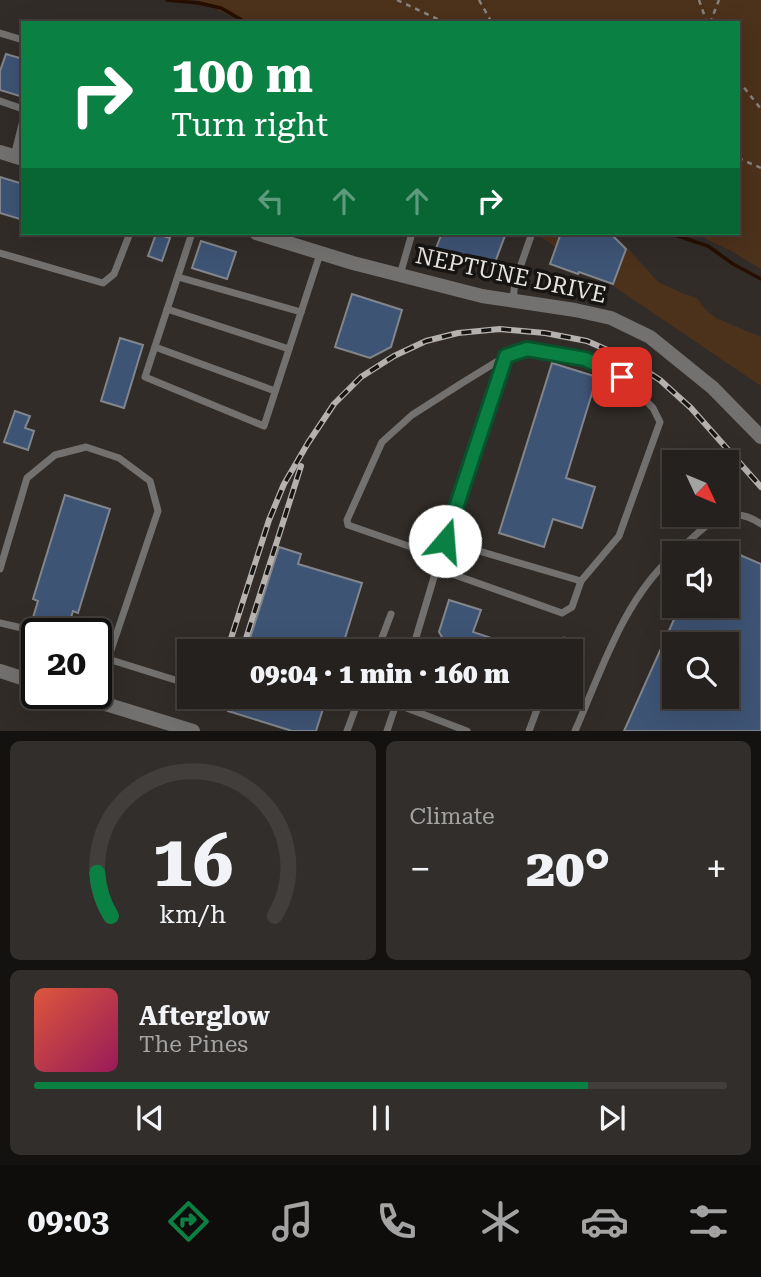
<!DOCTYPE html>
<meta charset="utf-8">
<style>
body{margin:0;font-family:"Roboto Serif",serif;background:#312e2b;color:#f1f3f6;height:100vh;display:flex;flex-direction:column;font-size:26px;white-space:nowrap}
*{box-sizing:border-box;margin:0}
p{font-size:23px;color:#a3a3a4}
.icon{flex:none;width:38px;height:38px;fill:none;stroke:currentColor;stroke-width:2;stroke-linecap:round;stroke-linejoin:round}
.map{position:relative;height:731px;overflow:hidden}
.side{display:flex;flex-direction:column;gap:10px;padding:10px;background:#141210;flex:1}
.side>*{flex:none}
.hud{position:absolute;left:21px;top:21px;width:719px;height:214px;border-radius:0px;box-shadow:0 7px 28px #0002,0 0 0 2px #423e3c;background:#0b8043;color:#fff;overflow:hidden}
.needle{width:46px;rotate:134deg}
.buttons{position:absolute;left:662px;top:450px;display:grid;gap:14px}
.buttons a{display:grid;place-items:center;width:77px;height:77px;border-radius:0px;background:#25211e;box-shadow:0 7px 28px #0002,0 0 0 2px #423e3c;font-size:35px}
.speed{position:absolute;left:21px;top:618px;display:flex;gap:14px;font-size:35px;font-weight:700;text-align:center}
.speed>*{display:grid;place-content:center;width:91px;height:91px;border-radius:50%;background:#25211e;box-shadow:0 7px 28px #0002,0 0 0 2px #423e3c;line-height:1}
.speed .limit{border:4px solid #111;border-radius:10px;background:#fff;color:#111}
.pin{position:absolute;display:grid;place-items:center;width:60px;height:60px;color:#fff;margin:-30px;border-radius:14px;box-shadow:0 4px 10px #0006}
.me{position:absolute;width:77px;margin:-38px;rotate:18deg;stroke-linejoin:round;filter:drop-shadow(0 0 5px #0008)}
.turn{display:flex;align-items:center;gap:24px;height:147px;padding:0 35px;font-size:32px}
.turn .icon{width:91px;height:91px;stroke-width:2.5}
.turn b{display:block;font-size:49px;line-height:60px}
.lanes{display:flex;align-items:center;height:66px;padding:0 35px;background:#0003;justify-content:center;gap:35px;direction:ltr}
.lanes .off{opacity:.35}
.big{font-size:52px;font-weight:800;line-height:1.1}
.side .tile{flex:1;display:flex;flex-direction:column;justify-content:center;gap:10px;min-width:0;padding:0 24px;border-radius:10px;background:#312e2b}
.side .dial{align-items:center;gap:0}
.dial svg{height:182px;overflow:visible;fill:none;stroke:#423e3c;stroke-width:7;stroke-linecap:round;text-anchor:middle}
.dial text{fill:#f1f3f6;stroke:none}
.song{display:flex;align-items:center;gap:21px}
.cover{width:84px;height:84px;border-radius:10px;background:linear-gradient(135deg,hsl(10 70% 55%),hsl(330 70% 35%))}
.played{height:7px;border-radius:4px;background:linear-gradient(90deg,#0b8043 80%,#423e3c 80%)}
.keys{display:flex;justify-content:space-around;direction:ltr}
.heat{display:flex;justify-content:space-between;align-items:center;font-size:38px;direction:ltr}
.side .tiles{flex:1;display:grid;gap:10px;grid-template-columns:1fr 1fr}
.tile:last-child{grid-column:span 2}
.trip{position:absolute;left:177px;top:639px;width:406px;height:70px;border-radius:0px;background:#25211e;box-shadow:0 7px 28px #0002,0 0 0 2px #423e3c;font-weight:800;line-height:70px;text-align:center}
.tab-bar{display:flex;height:112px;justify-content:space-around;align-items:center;background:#0f0d0c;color:#a3a3a4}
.tab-bar .icon{width:49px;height:49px}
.tab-bar .on{color:#0b8043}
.tab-bar b{font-size:32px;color:#f1f3f6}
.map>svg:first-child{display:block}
.green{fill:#4c311b}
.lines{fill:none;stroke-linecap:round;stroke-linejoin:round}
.stream{stroke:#260f00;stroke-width:3.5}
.building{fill:#3e5475;stroke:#82868c;stroke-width:2;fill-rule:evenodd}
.path{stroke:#87827f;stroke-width:2.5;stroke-dasharray:5 5;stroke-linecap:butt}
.service{stroke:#73716f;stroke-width:7}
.minor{stroke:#73716f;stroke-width:14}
.tertiary{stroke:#73716f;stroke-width:14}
.rail-casing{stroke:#b5b1ae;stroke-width:6}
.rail{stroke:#171513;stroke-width:3.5;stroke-dasharray:10;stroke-linecap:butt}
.route-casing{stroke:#07532c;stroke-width:18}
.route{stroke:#0b8043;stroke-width:12}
.labels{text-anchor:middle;stroke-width:7;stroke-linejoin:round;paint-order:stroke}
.street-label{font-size:23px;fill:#e7e4e1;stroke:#171513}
</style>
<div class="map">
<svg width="761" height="731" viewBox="0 0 761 731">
<rect width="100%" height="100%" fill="#312c28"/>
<!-- green -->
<g class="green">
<path d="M197 0H761V269L731 251 694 233H738V23H245Z"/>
<path d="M535 233H608L622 242 658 282 682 293 697 298 705 309 716 318 761 337V386Z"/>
</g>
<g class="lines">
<!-- stream -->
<g class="stream">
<path d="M167 0 199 3 221 8 247 23"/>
<path d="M669 233 708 246 733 264 761 279"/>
</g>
</g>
<!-- building -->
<g class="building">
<path d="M6 54 23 59V97L0 90V71Z"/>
<path d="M0 177 23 184V220L0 213Z"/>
<path d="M442 233H506L494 265 466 255 464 261 435 251Z"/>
<path d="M561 233H610L626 249 613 284 579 272 578 274 550 264Z"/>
<path d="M156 234 170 238 162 261 148 256Z"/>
<path d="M201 241 236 252 227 279 192 268Z"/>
<path d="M352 294 402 310 391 347 370 358 335 347Z"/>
<path d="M120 338 143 345 124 408 101 401Z"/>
<path d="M552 363 597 377 566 478 595 487 582 528 553 519 544 547 499 533Z"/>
<path d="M15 411 30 416 25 428 34 431 28 450 4 442Z"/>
<path d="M65 495 110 509 78 613 73 611 66 634H63L31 624 38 601 33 599Z"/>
<path d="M708 541 761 564V731H624L680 606H726V553H703ZM674 644H726V696H674Z"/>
<path d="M279 547 301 554 298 564 362 583 341 651H246Z"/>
<path d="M449 600 481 610 473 632 524 649V651H450L439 632Z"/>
<path d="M232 696H327L316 731H292L228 711Z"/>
</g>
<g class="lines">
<!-- path -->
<g class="path">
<path d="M397 0 446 23"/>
<path d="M479 0 492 23"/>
<path d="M699 0 707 23"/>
<path d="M710 23 719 0"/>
<path d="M738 80 761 109"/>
<path d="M738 158 761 168"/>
</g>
<!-- service -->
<g class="service">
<path d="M0 33 23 40"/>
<path d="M0 101 23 109"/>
<path d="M14 156 23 120"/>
<path d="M192 233 145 377 264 426 320 254"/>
<path d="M0 253 103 283 114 274 130 233"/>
<path d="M400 275 412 233"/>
<path d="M178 277 301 312"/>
<path d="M513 300 515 282 532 233"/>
<path d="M167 309 289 349"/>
<path d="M155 347 275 391"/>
<path d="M445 541 506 356"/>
<path d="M676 553C702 530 725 499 761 524"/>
<path d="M440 557 445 541 581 581"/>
<path d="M0 569 27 478 55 455 86 447 119 458 150 481 158 511 108 659 96 655"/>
<path d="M0 623 22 628 37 639"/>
<path d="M377 651 391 614"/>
<path d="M412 651 440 557 348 525 347 520 382 442 412 415 462 383 506 356 527 349 585 359 622 377 653 408 660 422 619 536 581 581 572 607 562 613 438 569"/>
<path d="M560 651 564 640"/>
<path d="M96 700 108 659 188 684"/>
<path d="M347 731 360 696"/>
<path d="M387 731 396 704 467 731"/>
<path d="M529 731 542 696"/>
<path d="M575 731C601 672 624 598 674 555"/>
</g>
<!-- minor -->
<g class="minor">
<path d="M0 152 23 159"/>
<path d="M256 233 353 263 482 296 575 310 611 318 650 337 713 388 761 437"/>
</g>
<!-- tertiary -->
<g class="tertiary">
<path d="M0 671 37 683"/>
<path d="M70 693 193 731"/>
</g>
<defs>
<g id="rail">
<path d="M227 651 269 520 284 484 308 443 334 404 361 377 394 356 426 341 458 333 500 329 545 333 587 341 628 359 660 380 691 408 761 487"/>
<path d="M242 651 301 466"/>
</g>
</defs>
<!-- rail casing -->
<use href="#rail" class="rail-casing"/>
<!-- rail -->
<use href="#rail" class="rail"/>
</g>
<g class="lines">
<defs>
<path id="route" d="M445 541 506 356 527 349 585 359 622 377"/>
</defs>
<!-- route casing -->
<use href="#route" class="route-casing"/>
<!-- route -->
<use href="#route" class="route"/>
</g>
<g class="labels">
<!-- street labels -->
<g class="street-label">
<text transform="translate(511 275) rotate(12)" y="8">NEPTUNE DRIVE</text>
</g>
</g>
</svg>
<div class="buttons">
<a><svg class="needle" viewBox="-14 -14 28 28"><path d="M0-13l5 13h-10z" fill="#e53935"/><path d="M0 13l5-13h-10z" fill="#a3a3a4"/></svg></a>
<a><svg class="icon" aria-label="sound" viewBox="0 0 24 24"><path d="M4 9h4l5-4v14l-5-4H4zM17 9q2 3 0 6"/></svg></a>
<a><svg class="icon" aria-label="search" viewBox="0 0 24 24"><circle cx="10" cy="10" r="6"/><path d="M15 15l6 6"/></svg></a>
</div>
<div class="speed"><div class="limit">20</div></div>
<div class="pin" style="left:622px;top:377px;background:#d93025"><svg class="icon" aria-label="arrive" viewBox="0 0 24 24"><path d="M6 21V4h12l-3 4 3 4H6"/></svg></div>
<svg class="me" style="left:445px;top:541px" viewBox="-20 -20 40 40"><circle r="19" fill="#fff"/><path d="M0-13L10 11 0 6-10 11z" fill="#0b8043"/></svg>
<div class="trip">09:04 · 1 min · 160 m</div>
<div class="hud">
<div class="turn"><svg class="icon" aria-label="right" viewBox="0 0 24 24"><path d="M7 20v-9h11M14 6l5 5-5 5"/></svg><div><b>100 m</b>Turn right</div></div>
<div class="lanes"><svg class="icon off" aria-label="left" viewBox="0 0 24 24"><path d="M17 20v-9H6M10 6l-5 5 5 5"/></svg><svg class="icon off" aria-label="ahead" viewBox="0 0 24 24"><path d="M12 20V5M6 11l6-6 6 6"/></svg><svg class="icon off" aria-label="ahead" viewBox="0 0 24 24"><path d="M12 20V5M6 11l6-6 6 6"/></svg><svg class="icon" aria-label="right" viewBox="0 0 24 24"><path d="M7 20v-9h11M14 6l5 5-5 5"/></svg></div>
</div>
</div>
<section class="side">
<div class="tiles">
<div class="tile dial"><svg viewBox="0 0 100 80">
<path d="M14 69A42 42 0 1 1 86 69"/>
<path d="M14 69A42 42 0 0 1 8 50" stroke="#0b8043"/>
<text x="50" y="56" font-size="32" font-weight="700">16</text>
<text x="50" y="72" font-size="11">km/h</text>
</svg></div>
<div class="tile"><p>Climate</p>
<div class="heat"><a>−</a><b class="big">20°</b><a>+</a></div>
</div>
<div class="tile">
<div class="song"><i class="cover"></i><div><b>Afterglow</b><p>The Pines</p></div></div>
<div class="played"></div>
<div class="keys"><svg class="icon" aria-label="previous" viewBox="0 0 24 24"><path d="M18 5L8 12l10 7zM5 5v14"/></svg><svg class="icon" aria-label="pause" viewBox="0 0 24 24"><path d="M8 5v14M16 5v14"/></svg><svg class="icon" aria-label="next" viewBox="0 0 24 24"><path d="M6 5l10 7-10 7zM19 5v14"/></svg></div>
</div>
</div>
</section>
<nav class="tab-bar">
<b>09:03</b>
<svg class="icon on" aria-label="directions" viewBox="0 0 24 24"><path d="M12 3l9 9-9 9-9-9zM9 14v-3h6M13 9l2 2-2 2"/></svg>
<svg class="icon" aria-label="music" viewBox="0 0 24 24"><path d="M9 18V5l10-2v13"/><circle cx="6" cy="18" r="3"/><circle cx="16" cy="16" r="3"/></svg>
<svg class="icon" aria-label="phone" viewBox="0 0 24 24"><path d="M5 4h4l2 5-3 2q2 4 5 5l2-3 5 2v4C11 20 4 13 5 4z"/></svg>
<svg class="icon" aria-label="climate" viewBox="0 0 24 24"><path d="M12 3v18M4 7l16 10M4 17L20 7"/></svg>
<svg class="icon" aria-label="car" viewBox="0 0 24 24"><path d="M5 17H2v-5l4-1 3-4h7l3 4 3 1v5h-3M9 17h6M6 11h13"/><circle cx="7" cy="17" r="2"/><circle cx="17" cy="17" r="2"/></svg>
<svg class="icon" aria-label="filters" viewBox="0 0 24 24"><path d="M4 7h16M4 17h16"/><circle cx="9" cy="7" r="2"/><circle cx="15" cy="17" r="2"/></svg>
</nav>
